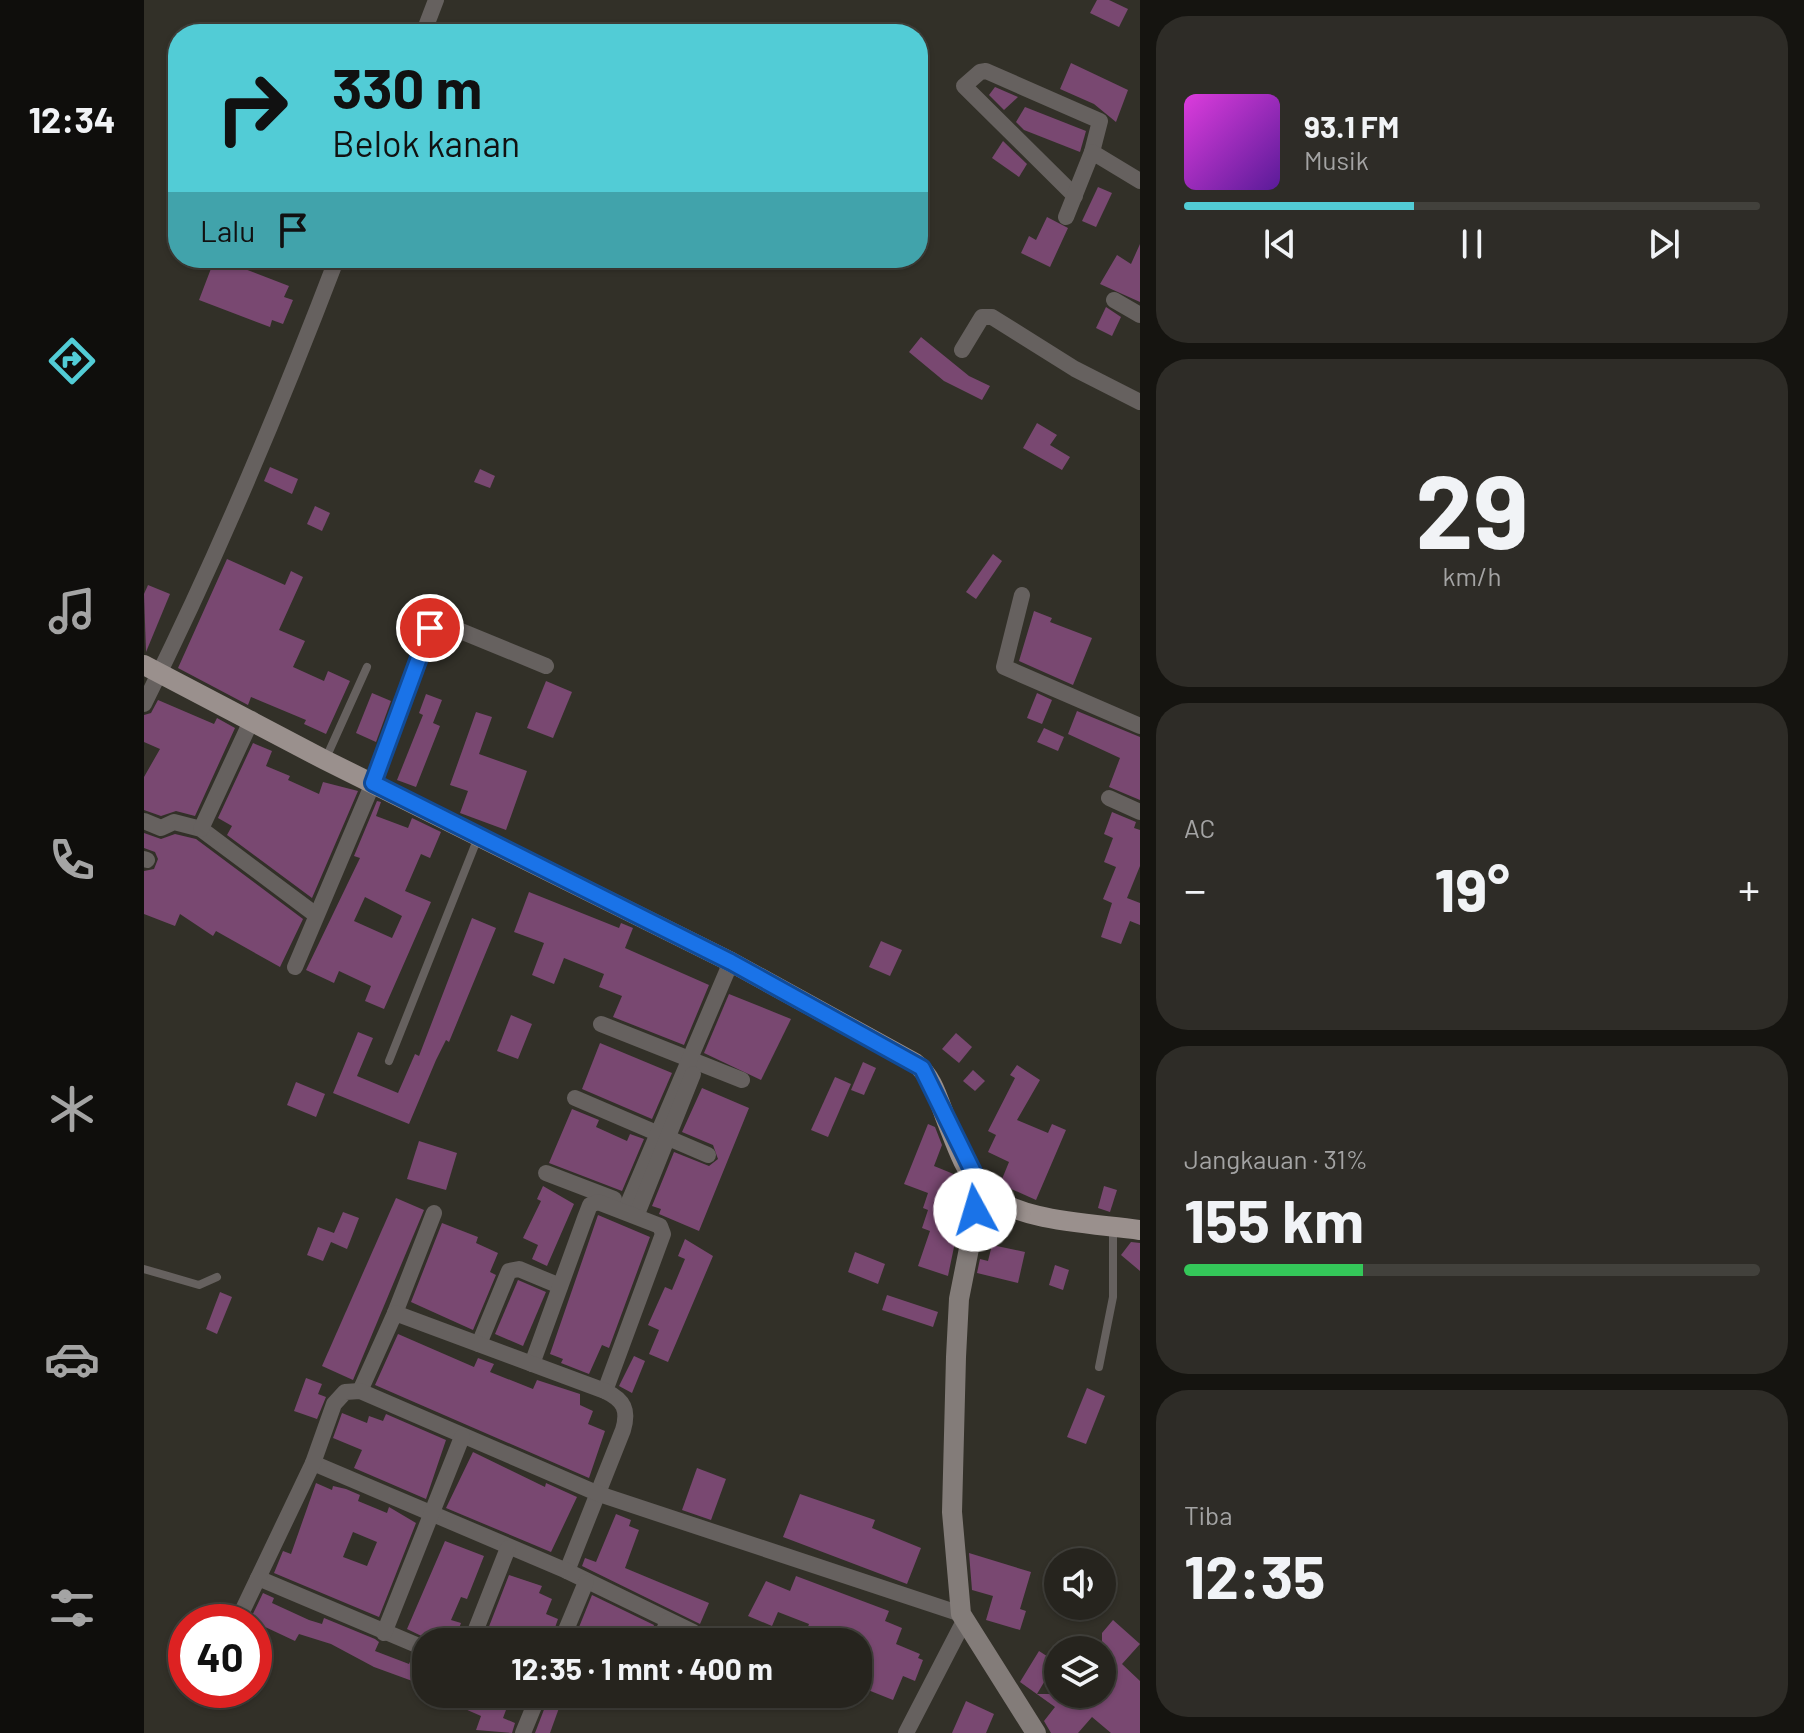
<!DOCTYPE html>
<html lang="id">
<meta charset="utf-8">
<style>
body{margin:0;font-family:Barlow,sans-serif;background:#2e2c27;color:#f1f3f6;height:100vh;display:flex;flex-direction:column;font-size:30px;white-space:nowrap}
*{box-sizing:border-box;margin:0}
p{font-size:26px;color:#a4a4a4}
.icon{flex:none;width:44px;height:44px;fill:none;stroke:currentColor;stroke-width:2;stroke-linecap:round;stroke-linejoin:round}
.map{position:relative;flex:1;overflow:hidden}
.drawer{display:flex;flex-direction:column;gap:16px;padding:16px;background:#151410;width:664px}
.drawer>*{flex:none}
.hud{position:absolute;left:24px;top:24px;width:760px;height:244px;border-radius:32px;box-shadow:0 2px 6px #0004,0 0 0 2px #42413c;background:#52ccd6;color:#111;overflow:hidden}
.controls{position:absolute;left:900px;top:1548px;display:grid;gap:16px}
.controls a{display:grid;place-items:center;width:72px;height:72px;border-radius:50%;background:#26241e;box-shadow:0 2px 6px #0004,0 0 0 2px #42413c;font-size:40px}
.speed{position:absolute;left:24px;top:1604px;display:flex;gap:16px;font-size:40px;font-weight:700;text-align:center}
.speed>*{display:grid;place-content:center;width:104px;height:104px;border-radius:50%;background:#26241e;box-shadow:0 2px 6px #0004,0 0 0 2px #42413c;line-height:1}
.speed .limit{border:12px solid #d22;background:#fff;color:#111}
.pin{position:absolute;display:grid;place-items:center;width:68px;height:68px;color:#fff;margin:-34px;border:4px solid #fff;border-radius:50%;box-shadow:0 2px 8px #0007}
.me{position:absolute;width:88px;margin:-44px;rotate:354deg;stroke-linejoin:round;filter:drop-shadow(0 0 6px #0008)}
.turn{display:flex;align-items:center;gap:28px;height:168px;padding:0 32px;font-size:36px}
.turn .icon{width:104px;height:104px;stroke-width:2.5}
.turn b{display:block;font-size:56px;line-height:68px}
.then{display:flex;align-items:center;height:76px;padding:0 32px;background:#0003;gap:16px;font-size:30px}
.big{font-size:60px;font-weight:700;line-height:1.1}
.drawer .tile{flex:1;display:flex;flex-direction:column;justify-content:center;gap:12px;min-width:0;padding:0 28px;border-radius:32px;background:#2e2c27}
.drawer .dial{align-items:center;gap:0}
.dial b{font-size:104px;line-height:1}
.song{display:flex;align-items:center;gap:24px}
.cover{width:96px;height:96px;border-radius:12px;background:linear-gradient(135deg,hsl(300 70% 55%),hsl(270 70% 35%))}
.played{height:8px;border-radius:4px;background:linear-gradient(90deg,#52ccd6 40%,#42413c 40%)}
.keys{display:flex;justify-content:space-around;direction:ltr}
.heat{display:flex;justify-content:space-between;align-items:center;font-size:44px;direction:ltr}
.charge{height:12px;border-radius:6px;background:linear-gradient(90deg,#34c759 31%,#42413c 0)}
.trip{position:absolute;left:268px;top:1628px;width:460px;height:80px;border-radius:32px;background:#26241e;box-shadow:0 2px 6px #0004,0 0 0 2px #42413c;font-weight:700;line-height:80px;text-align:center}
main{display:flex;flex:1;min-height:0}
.tab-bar{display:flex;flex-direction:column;width:144px;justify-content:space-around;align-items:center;background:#0f0e0c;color:#a4a4a4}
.tab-bar .icon{width:56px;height:56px}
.tab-bar .current{color:#52ccd6}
.tab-bar b{font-size:36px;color:#f1f3f6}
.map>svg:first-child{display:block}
.building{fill:#794871;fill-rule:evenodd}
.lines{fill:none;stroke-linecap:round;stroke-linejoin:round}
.lane{stroke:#66615f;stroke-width:8}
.street{stroke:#66615f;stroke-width:16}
.secondary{stroke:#837c79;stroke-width:20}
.primary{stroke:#9a908d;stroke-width:20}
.route-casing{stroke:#114b97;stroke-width:20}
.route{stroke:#1a73e8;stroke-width:14}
</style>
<main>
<nav class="tab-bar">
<b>12:34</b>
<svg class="icon current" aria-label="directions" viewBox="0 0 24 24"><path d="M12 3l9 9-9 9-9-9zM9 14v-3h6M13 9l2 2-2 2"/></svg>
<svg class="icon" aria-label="music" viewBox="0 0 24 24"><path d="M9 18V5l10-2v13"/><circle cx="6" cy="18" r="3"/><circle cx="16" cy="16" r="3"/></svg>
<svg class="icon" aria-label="phone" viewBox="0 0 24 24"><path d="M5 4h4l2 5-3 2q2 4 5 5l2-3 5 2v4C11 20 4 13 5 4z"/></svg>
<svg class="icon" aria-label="climate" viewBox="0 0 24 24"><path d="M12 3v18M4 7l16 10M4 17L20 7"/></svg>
<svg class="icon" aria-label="car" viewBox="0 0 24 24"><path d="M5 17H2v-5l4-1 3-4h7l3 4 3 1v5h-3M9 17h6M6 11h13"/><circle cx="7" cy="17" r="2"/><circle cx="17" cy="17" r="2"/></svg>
<svg class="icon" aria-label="filters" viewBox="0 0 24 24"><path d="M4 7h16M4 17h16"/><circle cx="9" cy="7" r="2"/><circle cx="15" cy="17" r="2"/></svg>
</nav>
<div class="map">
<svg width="996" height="1733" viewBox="0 0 996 1733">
<rect width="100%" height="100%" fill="#323028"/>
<!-- building -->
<g class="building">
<path d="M953 0H965L984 9 975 27 946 13Z"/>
<path d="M927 63 984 90 972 122 950 104 916 89Z"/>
<path d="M851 87 874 97 860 110 845 95Z"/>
<path d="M881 107 942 131 936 152 880 130 872 122Z"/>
<path d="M859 141 883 164 875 177 848 158Z"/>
<path d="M954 187 968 193 952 227 938 221Z"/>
<path d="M903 217 924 228 906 267 877 253 885 236 892 240Z"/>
<path d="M996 244V302L956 284 973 255 987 264Z"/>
<path d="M71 258H87L85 263 145 286 140 297 149 300 139 324 128 320 126 327 55 300Z"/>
<path d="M962 307 977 317 968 336 952 328Z"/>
<path d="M777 337 825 376 846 386 838 400 800 381 765 352Z"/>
<path d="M893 423 913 435 906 445 926 457 918 470 879 448Z"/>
<path d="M126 467 154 479 148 494 120 481Z"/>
<path d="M336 469 351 476 346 488 330 482Z"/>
<path d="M171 506 186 513 178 531 163 524Z"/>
<path d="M849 554 858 561 832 599 822 592Z"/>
<path d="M83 559 141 585 147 571 159 577 135 630 161 641 149 667 180 681 184 671 206 681 182 734 160 724 162 720 107 697 104 705 34 668Z"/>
<path d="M4 585 26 594 2 652 0 594Z"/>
<path d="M890 611 908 618 906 622 948 638 929 685 875 661Z"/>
<path d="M402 681 428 692 409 738 383 728Z"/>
<path d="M228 693 247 701 232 742 212 733Z"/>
<path d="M893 693 908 700 898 724 883 718Z"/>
<path d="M282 694 298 700 289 723 296 726 272 787 253 780 279 715 275 713Z"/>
<path d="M14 700 70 724 73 718 91 728 51 816 32 811 17 816 0 810V777L16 749 0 742V715L7 713Z"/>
<path d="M933 711 996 737V800L965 787 976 758 924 734Z"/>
<path d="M332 712 348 717 335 754 383 771 362 830 316 813 324 791 306 785Z"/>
<path d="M900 728 920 737 914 751 893 742Z"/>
<path d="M109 743 128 751 122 766 146 776 144 780 175 794 179 782 214 791 168 898 83 835 88 826 74 818Z"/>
<path d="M233 801 237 802 232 816 264 828 268 818 297 832 286 858 277 854 261 891 287 902 240 1009 221 1001 227 986 195 971 190 983 162 970 216 858 210 856ZM221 897 258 916 248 938 210 921Z"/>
<path d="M968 812 992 822 990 828 996 830V866L983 898 996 903V925L986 921 977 944 957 937 968 903 959 899 972 867 960 862 969 838 960 834Z"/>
<path d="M0 833 17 839 31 834 52 839 159 919 136 967 72 931 69 936 36 914 31 926 0 914V871L10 869 14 859 11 852 0 848Z"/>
<path d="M385 892 475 928 477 923 489 928 481 948 565 985 540 1045 469 1017 478 996 455 987 460 974 420 958 410 984 388 975 400 943 370 932Z"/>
<path d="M328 918 352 928 305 1042 302 1040 292 1060 265 1124 189 1093 214 1032 229 1038 213 1076 254 1093 271 1054 275 1056Z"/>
<path d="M737 941 758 950 746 976 725 967Z"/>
<path d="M585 994 647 1019 617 1080 560 1053Z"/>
<path d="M367 1015 388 1024 374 1059 353 1051Z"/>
<path d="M812 1033 828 1047 815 1063 798 1049Z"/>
<path d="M456 1043 528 1073 508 1119 438 1089Z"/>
<path d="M719 1062 732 1068 720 1095 707 1090Z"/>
<path d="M873 1065 896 1080 873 1120 904 1133 908 1124 922 1130 892 1200 856 1184 865 1162 844 1152 852 1135 844 1131 871 1078 866 1075Z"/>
<path d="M829 1070 841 1081 831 1091 819 1081Z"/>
<path d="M691 1077 707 1084 684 1137 667 1130Z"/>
<path d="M152 1082 181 1094 172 1117 143 1105Z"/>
<path d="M558 1088 605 1108 555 1231 515 1214 517 1209 508 1206 530 1152 565 1166 574 1159 569 1145 538 1132Z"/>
<path d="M428 1109 455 1120 452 1127 483 1141 486 1134 500 1139 478 1191 405 1163Z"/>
<path d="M784 1124 791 1127 798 1145 790 1166 812 1175 819 1186 808 1215 816 1218 804 1276 774 1266 786 1231 778 1228 784 1210 779 1208 784 1193 760 1184Z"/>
<path d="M275 1141 313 1153 302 1190 263 1179Z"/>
<path d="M399 1186 430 1204 403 1266 388 1259 394 1245 379 1238 397 1201 393 1199Z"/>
<path d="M960 1186 973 1190 966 1212 954 1208Z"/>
<path d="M252 1198 280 1210 209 1380 178 1366Z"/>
<path d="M199 1212 215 1218 203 1249 187 1242 179 1261 163 1255 174 1227 190 1233Z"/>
<path d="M454 1215 506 1237 465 1348 458 1345 445 1374 417 1363 419 1359 406 1354Z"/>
<path d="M298 1223 334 1237 332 1243 354 1253 346 1272 352 1275 329 1330 267 1302Z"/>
<path d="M541 1239 569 1256 524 1362 505 1354 515 1330 504 1325 521 1287 528 1290 541 1259 534 1256Z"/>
<path d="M987 1242 996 1243V1271L977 1255Z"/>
<path d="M848 1245 881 1252 874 1283 833 1273 836 1259 844 1261Z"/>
<path d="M711 1252 741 1264 734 1284 704 1272Z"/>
<path d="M911 1265 925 1270 919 1290 905 1285Z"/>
<path d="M374 1280 402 1292 379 1346 351 1334Z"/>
<path d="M76 1292 88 1297 73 1334 62 1329Z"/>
<path d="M743 1295 794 1312 789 1327 738 1310Z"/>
<path d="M254 1334 330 1367 334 1358 350 1364 346 1372 389 1389 393 1380 436 1394V1405L449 1411 444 1424 461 1431 445 1478 231 1385Z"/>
<path d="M490 1356 501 1361 488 1393 475 1386Z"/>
<path d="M162 1378 178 1384 174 1394 182 1397 173 1419 150 1411Z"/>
<path d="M943 1388 961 1396 942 1444 923 1437Z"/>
<path d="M198 1413 223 1423 225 1416 239 1421 242 1414 302 1440 282 1499 210 1468 218 1450 189 1438Z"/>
<path d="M329 1452 401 1487 402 1483 433 1497 407 1552 302 1508Z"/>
<path d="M553 1468 582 1479 567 1520 538 1510Z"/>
<path d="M172 1483 188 1490 189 1486 202 1489 216 1495 214 1501 243 1513 245 1507 272 1523 235 1617 130 1573 139 1551 147 1554ZM209 1532 233 1542 223 1566 199 1557Z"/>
<path d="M656 1494 731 1520 728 1528 777 1548 763 1584 639 1537Z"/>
<path d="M472 1514 487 1520 485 1526 495 1530 481 1568 565 1603 556 1624 438 1566 441 1558 452 1562Z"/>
<path d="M301 1541 340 1556 323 1599 317 1597 307 1620 317 1623 310 1642H290L263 1629Z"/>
<path d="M825 1553 887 1572 876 1609 882 1611 876 1630 842 1620 849 1596 828 1590Z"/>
<path d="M365 1575 398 1586 395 1593 408 1599 402 1614 414 1619 406 1642H339Z"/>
<path d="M652 1576 745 1611 741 1621 758 1628 752 1644 776 1654 774 1658 779 1660 771 1681 759 1676 749 1700 714 1686V1642H658L665 1624 634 1612 628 1626 604 1616 622 1581 646 1591Z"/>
<path d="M119 1593 130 1598 128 1603 165 1620 178 1624 180 1618 231 1639 235 1642 231 1651 265 1664 269 1655 282 1660V1686L230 1667 187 1644 155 1634 151 1641 106 1620Z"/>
<path d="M448 1595 510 1625 504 1642H429Z"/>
<path d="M969 1620 996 1644 978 1664 996 1681V1733H967L948 1717 934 1733H907L900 1721 911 1707 876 1682 895 1651 912 1662 893 1694H958V1633Z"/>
<path d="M316 1694H368L359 1718 371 1723 368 1733 332 1730 337 1716 312 1705Z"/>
<path d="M406 1694H420L406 1733H391Z"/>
<path d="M822 1701 850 1714 842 1733H808Z"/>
</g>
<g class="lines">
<!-- lane -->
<g class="lane">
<path d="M182 758 223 667"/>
<path d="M245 1061 335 835"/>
<path d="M0 1269 55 1285 73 1277"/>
<path d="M955 1367 969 1297V1229"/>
</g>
<!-- street -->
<g class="street">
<path d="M279 34 292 0"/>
<path d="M931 196 820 86 836 72 842 71 956 121 948 152"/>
<path d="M922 217 948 152 996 181"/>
<path d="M970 300 996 315"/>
<path d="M818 350 838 317H848L931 369 996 402"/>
<path d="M878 595 860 667 996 726"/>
<path d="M0 704C73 558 135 410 193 258"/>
<path d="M965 798 996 812"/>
<path d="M0 821 17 828 30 822 57 829 172 915"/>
<path d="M57 829 108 719"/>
<path d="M0 859 3 860"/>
<path d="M151 967 229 783 286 628 293 624 302 625 402 666"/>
<path d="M457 1024 598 1080"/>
<path d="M431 1098 564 1155"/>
<path d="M402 1173 470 1199"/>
<path d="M484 1204 587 962"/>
<path d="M495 1209 549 1074"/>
<path d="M251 1313 290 1213"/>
<path d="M335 1344 365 1271 375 1269 416 1286"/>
<path d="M388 1364 441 1218 446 1205 454 1202 516 1226 519 1234 461 1391"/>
<path d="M216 1391 251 1313 461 1391C480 1400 485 1410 479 1430L423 1571"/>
<path d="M169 1463 423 1571 549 1632"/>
<path d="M114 1578 282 1649"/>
<path d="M93 1622 169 1463 190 1404 201 1392 216 1391 455 1494 817 1614"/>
<path d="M240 1633 318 1437"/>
<path d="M327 1642 364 1548"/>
<path d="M417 1642 442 1582"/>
<path d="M515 1642 524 1621"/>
<path d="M379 1733 395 1694"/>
<path d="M762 1733 820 1621"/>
</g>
<!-- secondary -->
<path class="secondary" d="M837 1188 815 1299 812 1357 808 1512 817 1614 892 1733"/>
<!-- primary -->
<path class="primary" d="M0 665 181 760 587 962 771 1063C789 1076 795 1102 803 1122 811 1142 821 1172 837 1188 871 1223 951 1223 996 1230"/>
</g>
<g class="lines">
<defs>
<path id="route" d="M286 628 229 783 587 962 778 1068 837 1188 831 1210"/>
</defs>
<!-- route casing -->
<use href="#route" class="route-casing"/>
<!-- route -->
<use href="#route" class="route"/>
</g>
</svg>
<div class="controls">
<a><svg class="icon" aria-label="sound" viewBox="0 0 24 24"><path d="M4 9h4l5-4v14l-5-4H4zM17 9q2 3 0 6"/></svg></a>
<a><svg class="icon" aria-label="layers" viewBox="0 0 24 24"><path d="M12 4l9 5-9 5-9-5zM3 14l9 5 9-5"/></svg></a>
</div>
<div class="speed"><div class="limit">40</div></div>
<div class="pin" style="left:286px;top:628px;background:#d93025"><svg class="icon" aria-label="arrive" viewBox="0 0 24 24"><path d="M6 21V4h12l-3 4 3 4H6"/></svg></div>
<svg class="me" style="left:831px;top:1210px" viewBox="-20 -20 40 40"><circle r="19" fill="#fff"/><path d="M0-13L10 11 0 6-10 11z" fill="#1a73e8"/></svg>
<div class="trip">12:35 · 1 mnt · 400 m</div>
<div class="hud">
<div class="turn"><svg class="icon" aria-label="right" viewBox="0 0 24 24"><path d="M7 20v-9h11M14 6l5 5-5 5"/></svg><div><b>330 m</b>Belok kanan</div></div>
<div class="then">Lalu<svg class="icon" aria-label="arrive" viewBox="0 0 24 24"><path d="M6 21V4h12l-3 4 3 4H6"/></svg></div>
</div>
</div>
<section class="drawer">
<div class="tile">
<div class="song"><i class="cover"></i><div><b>93.1 FM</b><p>Musik</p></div></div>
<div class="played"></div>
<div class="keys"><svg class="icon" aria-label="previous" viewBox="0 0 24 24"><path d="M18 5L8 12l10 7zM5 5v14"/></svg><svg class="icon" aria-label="pause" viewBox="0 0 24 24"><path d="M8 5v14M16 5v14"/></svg><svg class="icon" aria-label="next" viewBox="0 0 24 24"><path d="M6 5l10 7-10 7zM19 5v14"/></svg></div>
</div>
<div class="tile dial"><b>29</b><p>km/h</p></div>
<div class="tile"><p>AC</p>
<div class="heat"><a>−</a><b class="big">19°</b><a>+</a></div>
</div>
<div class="tile"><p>Jangkauan · 31%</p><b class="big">155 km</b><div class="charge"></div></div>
<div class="tile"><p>Tiba</p><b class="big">12:35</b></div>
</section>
</main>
